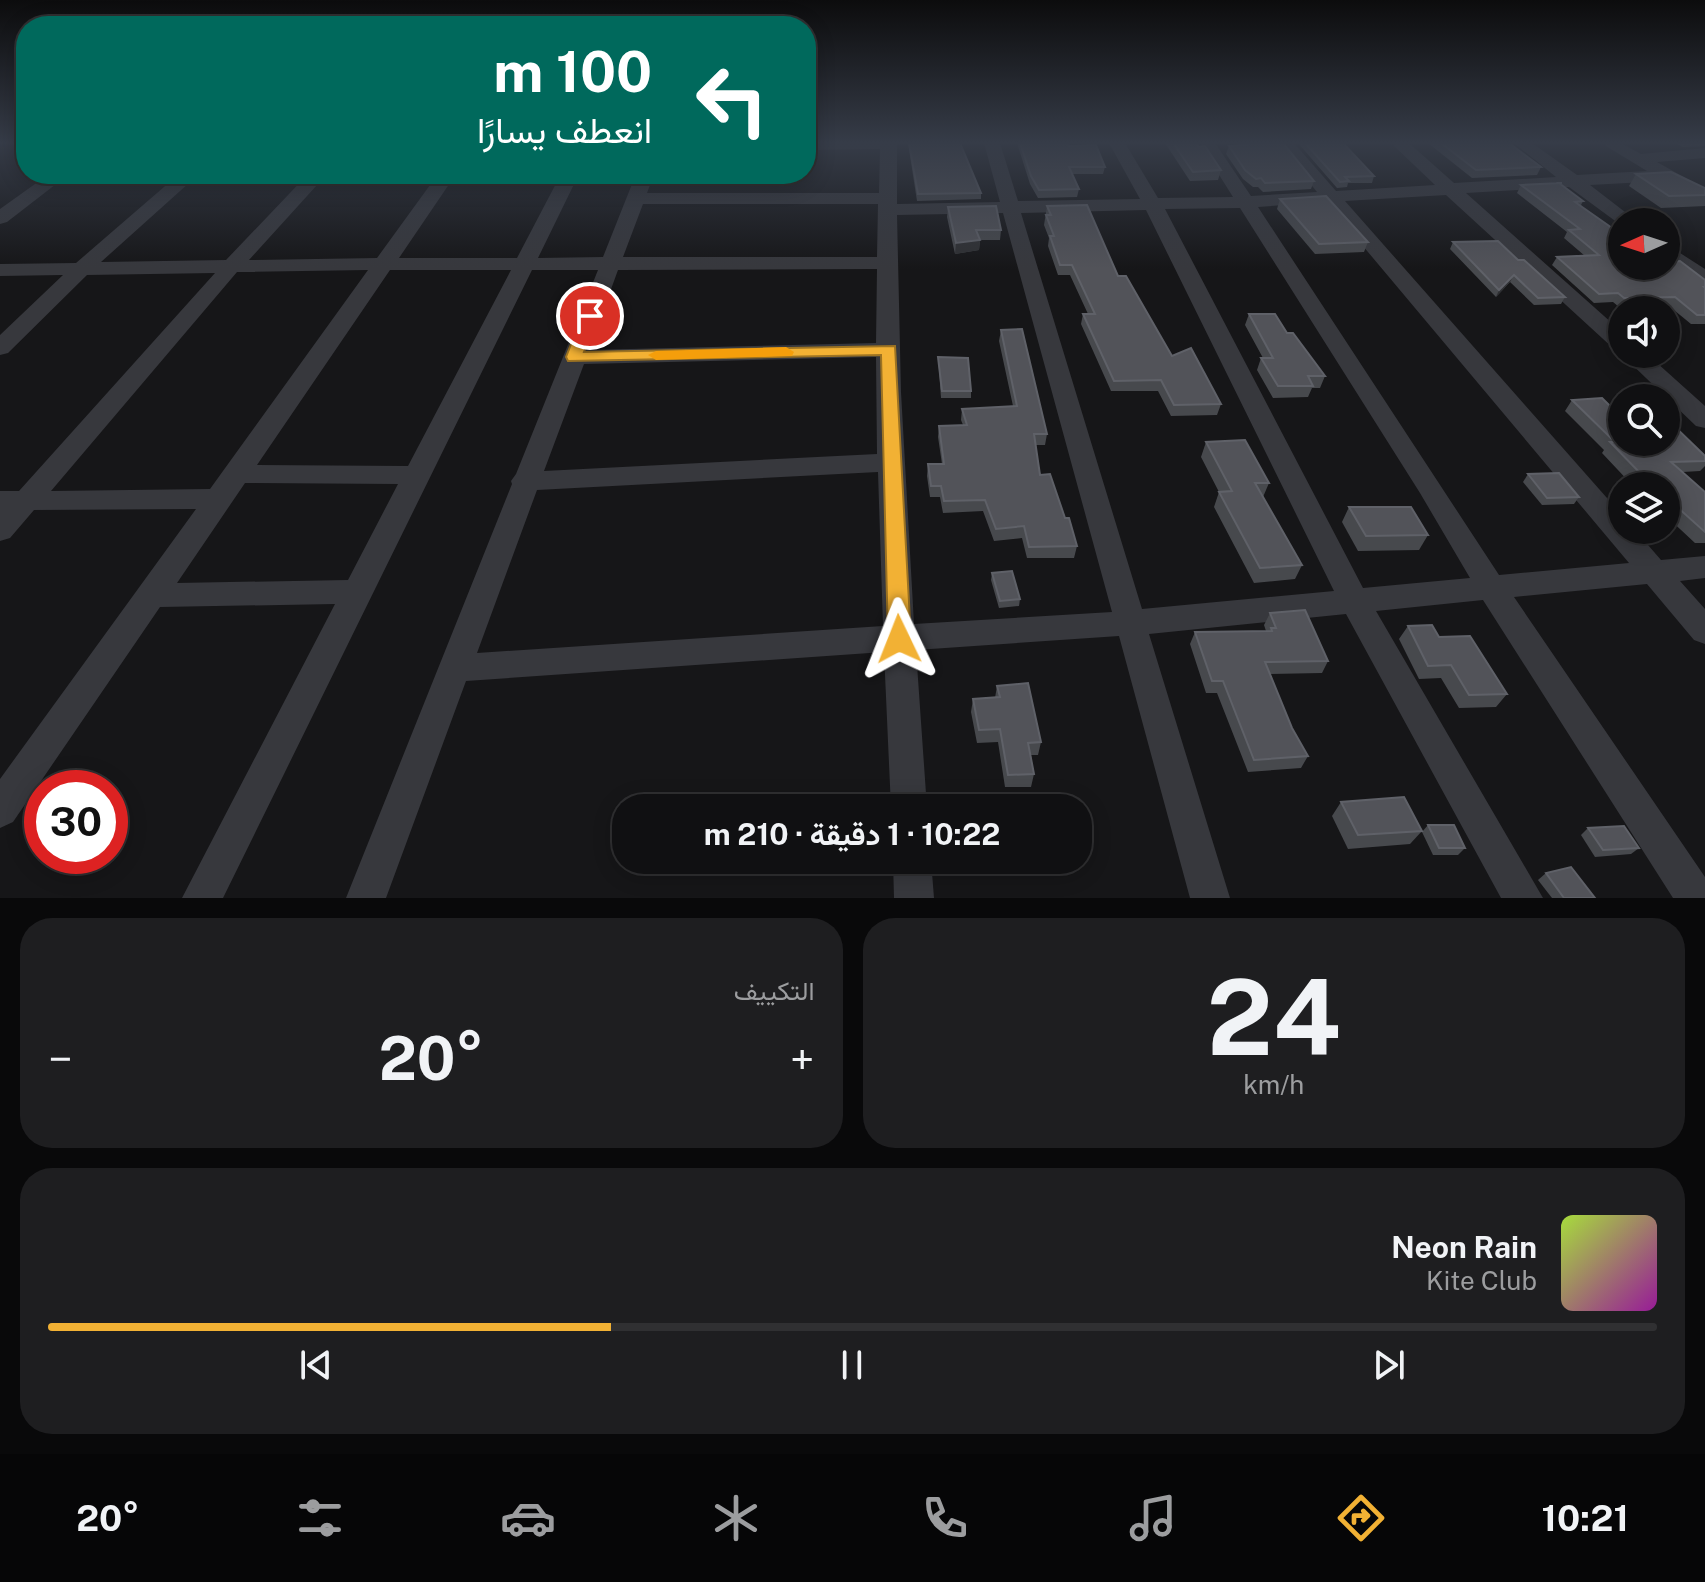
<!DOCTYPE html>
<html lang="ar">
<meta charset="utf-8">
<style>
body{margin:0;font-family:"Public Sans",Vazirmatn,sans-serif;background:#1e1e20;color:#f1f3f6;direction:rtl;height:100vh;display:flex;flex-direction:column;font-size:30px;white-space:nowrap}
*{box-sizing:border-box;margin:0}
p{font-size:26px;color:#9c9d9f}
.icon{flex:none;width:44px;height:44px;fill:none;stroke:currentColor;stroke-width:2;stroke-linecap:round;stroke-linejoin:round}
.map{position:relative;height:898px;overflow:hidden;direction:ltr}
.side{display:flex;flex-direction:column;gap:20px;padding:20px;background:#09090a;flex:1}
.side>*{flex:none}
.hud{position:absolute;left:16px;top:16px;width:800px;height:168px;border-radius:32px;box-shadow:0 4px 20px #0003,0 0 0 2px #303032;direction:rtl;background:#00695c;color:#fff;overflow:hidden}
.needle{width:52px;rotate:267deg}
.controls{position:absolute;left:1608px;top:208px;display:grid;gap:16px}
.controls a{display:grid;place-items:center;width:72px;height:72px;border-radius:50%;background:#101012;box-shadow:0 4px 20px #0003,0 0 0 2px #303032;font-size:40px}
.speed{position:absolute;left:24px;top:770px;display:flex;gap:16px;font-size:40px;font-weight:700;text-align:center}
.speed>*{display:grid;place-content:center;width:104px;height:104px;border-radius:50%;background:#101012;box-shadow:0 4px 20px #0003,0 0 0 2px #303032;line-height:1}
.speed .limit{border:12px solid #d22;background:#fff;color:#111}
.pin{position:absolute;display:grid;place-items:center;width:68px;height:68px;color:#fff;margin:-34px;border:4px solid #fff;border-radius:50%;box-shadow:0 2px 8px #0007}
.me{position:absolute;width:88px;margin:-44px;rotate:358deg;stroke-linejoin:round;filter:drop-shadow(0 0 6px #0008)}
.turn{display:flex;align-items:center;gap:28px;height:168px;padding:0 32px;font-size:36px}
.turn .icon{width:104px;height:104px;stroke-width:2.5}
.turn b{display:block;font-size:56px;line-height:68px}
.big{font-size:60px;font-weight:700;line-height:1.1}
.side .card{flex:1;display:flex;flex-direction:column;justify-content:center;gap:12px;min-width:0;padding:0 28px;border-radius:32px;background:#1e1e20}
.side .dial{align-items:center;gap:0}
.dial b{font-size:104px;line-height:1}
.song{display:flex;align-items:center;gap:24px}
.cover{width:96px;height:96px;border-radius:12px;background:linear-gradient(135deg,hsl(80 70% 55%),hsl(300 70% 35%))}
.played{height:8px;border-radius:4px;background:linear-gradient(90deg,#f2b134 35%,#303032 35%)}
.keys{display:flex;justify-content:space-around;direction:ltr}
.heat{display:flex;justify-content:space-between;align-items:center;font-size:44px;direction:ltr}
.side .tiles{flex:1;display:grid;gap:20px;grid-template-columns:1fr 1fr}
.card:last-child{grid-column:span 2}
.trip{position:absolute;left:612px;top:794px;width:480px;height:80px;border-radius:32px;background:#101012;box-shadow:0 4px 20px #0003,0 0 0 2px #303032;font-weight:700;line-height:80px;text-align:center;direction:rtl}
.dock{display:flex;height:128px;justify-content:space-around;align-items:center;background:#060607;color:#9c9d9f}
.dock .icon{width:56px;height:56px}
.dock .on{color:#f2b134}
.dock b{font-size:36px;color:#f1f3f6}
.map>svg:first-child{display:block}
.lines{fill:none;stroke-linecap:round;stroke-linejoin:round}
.street{fill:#37383d;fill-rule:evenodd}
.wall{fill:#47494d}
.shaded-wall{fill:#2f3033}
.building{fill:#525359;stroke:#5f6168;stroke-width:2}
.route{fill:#f2b134;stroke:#9d7322;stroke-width:2}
.slow{fill:#f59e0b}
</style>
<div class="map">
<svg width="1705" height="898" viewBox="0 0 1705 898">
<rect width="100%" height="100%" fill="#161618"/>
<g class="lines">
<!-- street -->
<g class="street">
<path d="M806 143H897V204L1000 202 984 143H1000L1018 201 1140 199 1109 143H1125L1158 198 1233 197 1199 143H1215L1251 196 1317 192 1277 143H1294L1336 191 1435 185 1391 143H1409L1454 183 1556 177 1514 143H1532L1577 175 1647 171 1601 143H1621L1641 154 1705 148V158L1657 162 1705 189V201L1664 181 1590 185 1638 222H1622V226L1569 187 1466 193 1622 332V351L1614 349 1446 195 1345 201 1622 515V530H1635L1661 560 1705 556V578L1680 581 1705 609V644L1694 640 1647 584 1514 597 1705 877V898H1673L1483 600 1376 611 1543 898H1501L1346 614 1149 634 1230 898H1190L1119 636 916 650 927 808H891L884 652 466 681 386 898H346L512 484 511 481 516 474 598 270H532L223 898H182L335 604 160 607 13 822 0 828V779L196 509 34 510 10 538 0 541V491H19L215 273 87 275 8 353 0 355V335L63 275 0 276V264L76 263 179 174H199L101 262 226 260 308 174H327L249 260 377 258 438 174H456L399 258H517L561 174H579L538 258 603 257 636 174H654L647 193H879L880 149 806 150ZM1326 202 1629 563 1499 575 1258 207ZM643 204H878L877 257H623ZM1240 208 1420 493 1470 578 1363 588 1165 209ZM1146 210 1334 591 1142 609 1021 213ZM1003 213 1112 612 914 624 901 392 897 215ZM877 269 876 343 589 350 618 270ZM368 270 210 489 51 491 237 272ZM390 270H511L408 466 257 465ZM876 357 877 454 544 471 584 364ZM878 472 883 626 477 653 537 490ZM245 483 398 484 348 580 177 583Z"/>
<path d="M49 174H69L7 222 0 224V209Z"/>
<path d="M1666 244 1705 269V285L1698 283 1666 260Z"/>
<path d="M1621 354H1647L1705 406V428L1696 426Z"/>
<path d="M893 860H931L934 898H894Z"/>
</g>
</g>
<!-- wall -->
<g class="wall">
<path d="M908 143H960L981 193V199L917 201Z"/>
<path d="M1017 143H1068L1069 146 1105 167 1103 174H1072L1079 189 1077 197 1038 198 1030 184Z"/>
<path d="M1165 143H1196L1221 170 1218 180 1190 181Z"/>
<path d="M1237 143H1283L1314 181 1311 189 1263 192 1258 187H1253L1243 179 1226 154 1229 146H1238Z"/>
<path d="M1298 143H1343L1374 176 1372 183H1348L1347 187 1337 188Z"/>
<path d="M1428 143H1509L1541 167 1537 175 1472 178Z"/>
<path d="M1675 143H1705V146L1683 147Z"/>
<path d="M1636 174 1705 188V206L1661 208 1629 186Z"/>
<path d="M1562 183 1561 184 1583 201 1581 205 1622 266 1705 280V324H1691L1669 306 1619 307 1613 302 1594 303 1552 265 1557 257 1585 256 1564 238 1567 232 1517 193 1521 185Z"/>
<path d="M1280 199 1368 242 1364 252 1315 254 1277 209Z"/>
<path d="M1047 206 1118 276 1172 356 1221 404 1217 415 1171 416 1158 391H1111L1081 324 1083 314H1088L1070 275H1058L1048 246 1049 238 1044 225Z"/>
<path d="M948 207 1001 230 1000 240H980L979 250 955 254 947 217Z"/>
<path d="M1453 242 1518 260 1565 297 1561 304 1534 305 1510 282 1496 297 1450 249Z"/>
<path d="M1249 314 1287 333 1325 376 1320 388H1312L1308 397 1273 398 1257 370 1261 358H1263L1245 325Z"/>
<path d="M1001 330 1047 434 1045 445H1036L1040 475 1065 518 1077 546 1074 558H1027L1022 538 994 541 983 511 943 513 940 497H930L927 476 928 464H942L938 437 939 426 963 425 961 420 962 409 1013 406 999 341Z"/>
<path d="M938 357 971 391V398H941Z"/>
<path d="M1572 400 1615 411 1705 456V466L1700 471 1683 472 1705 492V543H1695L1666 516V486H1633L1602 453 1604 450 1565 411Z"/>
<path d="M1206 442 1269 483 1263 497 1302 565 1295 579 1254 583 1214 507 1219 492 1201 457Z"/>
<path d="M1528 474 1579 497 1574 504 1542 505 1523 482Z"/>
<path d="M1349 507 1428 535 1419 550 1358 551 1342 522Z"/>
<path d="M992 573 1020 599 1019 606 999 608 991 580Z"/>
<path d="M1270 613 1328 661 1322 673 1270 674 1292 728 1308 756 1301 768 1248 772 1217 693H1206L1190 644 1195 632 1266 631 1264 625Z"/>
<path d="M1408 626 1439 637 1507 694 1496 707 1459 708 1441 678 1419 679 1399 639Z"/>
<path d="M997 686 1041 742 1038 755H1031L1034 774 1031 787H1005L998 742 977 743 971 712 973 699 995 698Z"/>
<path d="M1341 802 1422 831 1410 844 1348 849 1332 816Z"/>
<path d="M1428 825 1465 848 1458 855H1433L1422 832Z"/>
<path d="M1588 828 1639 848 1631 854 1595 857 1581 835Z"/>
<path d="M1546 873 1595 898H1552L1538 880Z"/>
</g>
<!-- shaded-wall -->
<g class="shaded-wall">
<path d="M980 240 979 250 955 254 956 243Z"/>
<path d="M1514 275 1510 282 1496 297 1499 290Z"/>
</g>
<!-- building -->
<g class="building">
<path d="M909 143H960L981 193 918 194Z"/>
<path d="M1020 143H1068L1069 146 1096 145 1105 167H1069L1079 189 1039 190 1031 176Z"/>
<path d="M1173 143H1196L1199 147 1205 146 1221 170 1193 172Z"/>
<path d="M1245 143H1283L1314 181 1265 183 1261 178 1256 179 1245 170 1229 146 1247 145Z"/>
<path d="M1305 143H1343L1374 176 1345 177 1349 181 1340 182Z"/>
<path d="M1441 143H1509L1541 167 1476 170Z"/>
<path d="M1671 172 1705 188V195L1669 196 1636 174Z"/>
<path d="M1559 183 1583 201 1575 202 1622 235V266H1666V262L1680 261 1705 280V287H1704L1705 288V315H1697L1675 297 1624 298 1618 293 1599 294 1557 257 1599 255 1569 230 1580 229 1521 185 1562 183Z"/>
<path d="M1326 196 1368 242 1319 244 1280 199Z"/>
<path d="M1087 205 1118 276H1126L1172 356 1191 348 1221 404 1174 405 1161 380 1114 381 1083 314H1095L1072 265H1060L1050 236H1054L1046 215H1051L1047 206Z"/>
<path d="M996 206 1001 230H976L980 240 956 243 948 207Z"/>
<path d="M1498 241 1518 260H1524L1565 297 1538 298 1514 275 1499 290 1453 242Z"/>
<path d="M1249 314H1275L1287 333H1293L1325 376H1308L1313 386H1278L1261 358H1273Z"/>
<path d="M1022 329 1047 434H1034L1040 475 1050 474 1065 518H1069L1077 546 1029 547 1024 526 996 529 985 500 944 501 941 486H931L928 464H944L939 426 967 425 962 409 1017 406 1001 330Z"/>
<path d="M938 357 968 358 971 391H942Z"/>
<path d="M1602 398 1615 411H1622V442H1666V418L1705 456V461L1671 462 1705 492V532L1666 497V486H1654L1641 474 1610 442H1615L1572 400Z"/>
<path d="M1245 440 1269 483H1255L1302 565 1260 568 1219 492 1232 491 1206 442Z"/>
<path d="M1559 473 1579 497 1547 498 1528 474Z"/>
<path d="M1349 507H1411L1428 535 1366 536Z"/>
<path d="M1012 571 1020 599 1000 601 992 573Z"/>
<path d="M1305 610 1328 661 1265 662 1292 728 1308 756 1254 760 1223 681H1212L1195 632 1272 631 1271 628H1276L1270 613Z"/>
<path d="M1432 625 1439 637 1470 636 1507 694 1469 695 1451 665 1428 666 1408 626Z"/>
<path d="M1028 683 1041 742 1028 743 1034 774 1008 775 1000 729 979 730 973 699 1000 697 997 686Z"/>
<path d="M1404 797 1422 831 1358 835 1341 802Z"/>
<path d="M1428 825H1454L1465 848H1439Z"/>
<path d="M1624 826 1639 848 1603 850 1588 828Z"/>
<path d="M1571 867 1595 898H1564L1546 873Z"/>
</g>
<!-- sky -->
<linearGradient id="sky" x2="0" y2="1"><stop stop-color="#0c0c0d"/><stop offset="0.53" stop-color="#363c48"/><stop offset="1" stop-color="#363c48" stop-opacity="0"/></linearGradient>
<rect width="1705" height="269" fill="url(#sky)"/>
<!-- route -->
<path class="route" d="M590 311 597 316 584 352 895 346 911 639 907 646 899 648 892 646 888 639 881 355 568 361 566 357 582 316Z"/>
<!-- slow -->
<path class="slow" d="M786 347 794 352 792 356 656 360 648 355 656 351Z"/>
</svg>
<div class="controls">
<a><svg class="needle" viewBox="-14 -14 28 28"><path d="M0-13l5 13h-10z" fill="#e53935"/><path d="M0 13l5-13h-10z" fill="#9c9d9f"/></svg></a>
<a><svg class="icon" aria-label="sound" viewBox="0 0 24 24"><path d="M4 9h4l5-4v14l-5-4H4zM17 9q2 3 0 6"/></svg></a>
<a><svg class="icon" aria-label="search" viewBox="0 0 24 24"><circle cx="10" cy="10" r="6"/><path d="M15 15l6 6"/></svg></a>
<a><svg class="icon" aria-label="layers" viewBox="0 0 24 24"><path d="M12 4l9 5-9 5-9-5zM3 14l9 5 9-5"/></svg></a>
</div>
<div class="speed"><div class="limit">30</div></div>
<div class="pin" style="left:590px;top:316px;background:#d93025"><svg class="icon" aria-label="arrive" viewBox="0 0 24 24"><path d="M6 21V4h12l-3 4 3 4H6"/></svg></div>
<svg class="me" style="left:899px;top:639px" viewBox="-20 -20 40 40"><path d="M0-17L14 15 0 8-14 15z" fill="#f2b134" stroke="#fff" stroke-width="4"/></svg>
<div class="trip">10:22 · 1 دقيقة · 210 m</div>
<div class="hud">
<div class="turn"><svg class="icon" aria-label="left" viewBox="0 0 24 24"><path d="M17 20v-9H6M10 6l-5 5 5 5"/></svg><div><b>100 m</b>انعطف يسارًا</div></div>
</div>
</div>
<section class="side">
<div class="tiles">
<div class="card dial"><b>24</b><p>km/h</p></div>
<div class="card"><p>التكييف</p>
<div class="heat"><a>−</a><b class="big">20°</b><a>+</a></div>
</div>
<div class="card">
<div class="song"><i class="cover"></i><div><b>Neon Rain</b><p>Kite Club</p></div></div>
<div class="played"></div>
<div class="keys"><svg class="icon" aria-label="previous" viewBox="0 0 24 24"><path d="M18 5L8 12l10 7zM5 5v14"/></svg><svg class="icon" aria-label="pause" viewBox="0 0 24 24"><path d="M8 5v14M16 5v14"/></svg><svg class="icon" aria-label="next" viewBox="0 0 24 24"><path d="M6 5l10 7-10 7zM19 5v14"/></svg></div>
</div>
</div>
</section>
<nav class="dock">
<b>10:21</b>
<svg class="icon on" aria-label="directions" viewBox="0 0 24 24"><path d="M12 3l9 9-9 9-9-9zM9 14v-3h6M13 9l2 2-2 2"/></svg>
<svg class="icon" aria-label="music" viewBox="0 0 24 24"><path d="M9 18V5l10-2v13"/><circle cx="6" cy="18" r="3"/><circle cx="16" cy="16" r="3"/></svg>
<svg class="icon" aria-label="phone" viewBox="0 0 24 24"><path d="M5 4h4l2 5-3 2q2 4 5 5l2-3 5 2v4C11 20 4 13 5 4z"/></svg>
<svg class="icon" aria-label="climate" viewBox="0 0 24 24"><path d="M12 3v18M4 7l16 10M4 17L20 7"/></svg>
<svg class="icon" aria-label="car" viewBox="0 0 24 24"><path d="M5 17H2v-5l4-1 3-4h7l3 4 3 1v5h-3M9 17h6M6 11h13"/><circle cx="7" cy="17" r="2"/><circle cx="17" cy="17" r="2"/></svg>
<svg class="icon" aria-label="filters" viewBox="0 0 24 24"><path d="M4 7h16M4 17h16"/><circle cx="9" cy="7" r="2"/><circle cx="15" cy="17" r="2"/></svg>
<b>20°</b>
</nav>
